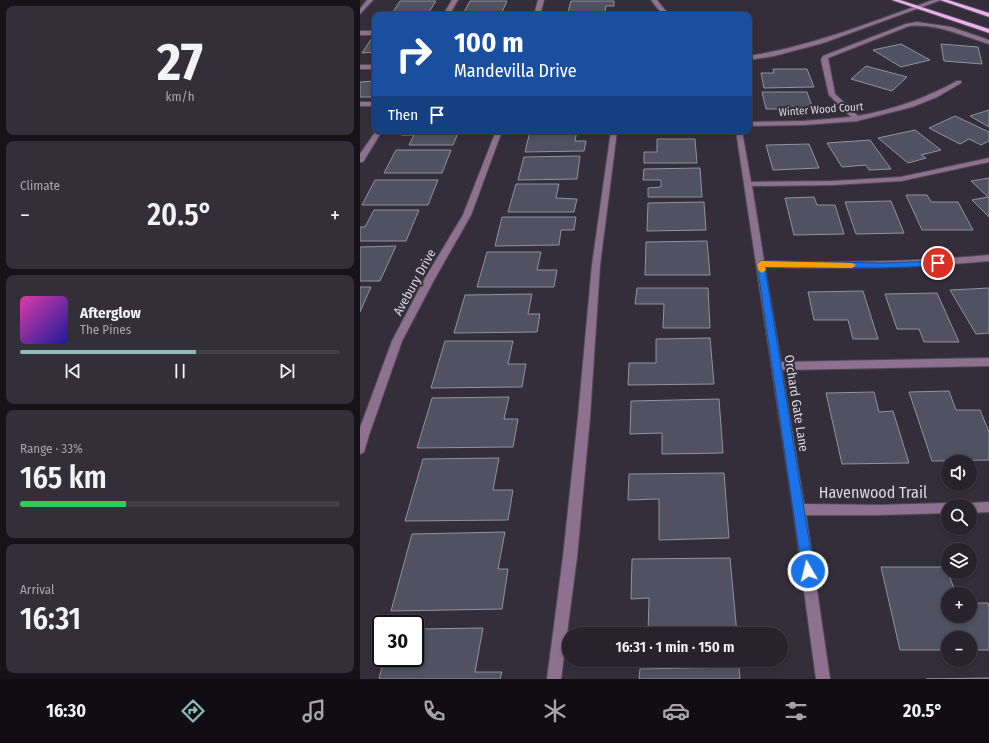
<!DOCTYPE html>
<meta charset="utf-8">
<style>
body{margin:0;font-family:"Fira Sans Condensed",sans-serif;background:#332f38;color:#f1f3f6;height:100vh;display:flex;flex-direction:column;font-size:15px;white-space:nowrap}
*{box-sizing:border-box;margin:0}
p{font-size:13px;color:#a4a4a9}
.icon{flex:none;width:22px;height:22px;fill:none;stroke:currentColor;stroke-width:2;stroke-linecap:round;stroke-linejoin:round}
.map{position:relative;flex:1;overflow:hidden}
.sheet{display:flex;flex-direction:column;gap:6px;padding:6px;background:#151318;width:360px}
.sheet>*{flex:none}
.hud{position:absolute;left:12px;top:12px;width:380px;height:122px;border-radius:8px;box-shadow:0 2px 6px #0003,0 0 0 1px #433f48;background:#1a4fa0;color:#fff;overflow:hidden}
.fabs{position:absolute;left:581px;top:455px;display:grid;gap:8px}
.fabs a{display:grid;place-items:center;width:36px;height:36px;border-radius:50%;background:#27222c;box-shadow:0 2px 6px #0003,0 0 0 1px #433f48;font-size:20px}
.speed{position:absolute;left:12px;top:615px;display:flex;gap:8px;font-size:20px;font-weight:700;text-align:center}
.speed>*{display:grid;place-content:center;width:52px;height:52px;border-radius:50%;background:#27222c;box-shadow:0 2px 6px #0003,0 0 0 1px #433f48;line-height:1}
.speed .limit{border:2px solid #111;border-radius:6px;background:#fff;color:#111}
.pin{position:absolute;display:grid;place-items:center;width:34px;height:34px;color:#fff;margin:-17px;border:2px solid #fff;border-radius:50%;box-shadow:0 1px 4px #0007}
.me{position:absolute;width:44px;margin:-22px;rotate:352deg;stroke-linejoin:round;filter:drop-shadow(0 0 3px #0008)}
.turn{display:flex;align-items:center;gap:14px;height:84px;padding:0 16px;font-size:18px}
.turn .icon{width:52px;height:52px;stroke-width:2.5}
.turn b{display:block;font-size:28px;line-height:34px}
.then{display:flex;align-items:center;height:38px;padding:0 16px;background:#0003;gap:8px;font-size:15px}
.big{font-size:30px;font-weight:600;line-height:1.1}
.sheet .tile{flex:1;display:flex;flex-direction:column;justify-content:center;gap:6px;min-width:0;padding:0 14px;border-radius:8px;background:#332f38}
.sheet .dial{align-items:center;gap:0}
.dial b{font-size:52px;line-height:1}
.song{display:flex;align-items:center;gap:12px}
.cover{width:48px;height:48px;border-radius:6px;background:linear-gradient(135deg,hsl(320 70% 55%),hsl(240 70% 35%))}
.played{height:4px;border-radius:2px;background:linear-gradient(90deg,#8bbbb9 55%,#433f48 55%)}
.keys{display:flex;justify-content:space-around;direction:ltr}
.heat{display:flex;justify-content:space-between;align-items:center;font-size:22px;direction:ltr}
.charge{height:6px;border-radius:3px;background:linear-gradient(90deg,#34c759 33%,#433f48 0)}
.trip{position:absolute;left:202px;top:627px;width:226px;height:40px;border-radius:20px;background:#27222c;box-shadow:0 2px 6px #0003,0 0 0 1px #433f48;font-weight:600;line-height:40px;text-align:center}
.tabs{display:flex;height:64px;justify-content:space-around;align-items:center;background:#100e12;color:#a4a4a9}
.tabs .icon{width:28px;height:28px}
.tabs .current{color:#8bbbb9}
.tabs b{font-size:18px;color:#f1f3f6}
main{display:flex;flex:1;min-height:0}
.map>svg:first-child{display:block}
.building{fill:#515261;stroke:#9091a1}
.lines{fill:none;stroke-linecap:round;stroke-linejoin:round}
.minor-casing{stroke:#524c58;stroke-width:2}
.major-casing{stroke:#524c58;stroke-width:2}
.minor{fill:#8e718e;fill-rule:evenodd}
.major{fill:#ecaeec;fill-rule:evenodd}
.route{fill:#1a73e8;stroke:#114b97}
.slow{fill:#f59e0b}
.labels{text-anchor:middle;stroke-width:4;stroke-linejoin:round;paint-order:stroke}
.far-street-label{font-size:11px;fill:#d9d6de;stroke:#342e3b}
.street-label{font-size:13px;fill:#d9d6de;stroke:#342e3b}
.near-street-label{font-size:16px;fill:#d9d6de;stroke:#342e3b}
</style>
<main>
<section class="sheet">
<div class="tile dial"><b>27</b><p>km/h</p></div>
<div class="tile"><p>Climate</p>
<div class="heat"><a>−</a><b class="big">20.5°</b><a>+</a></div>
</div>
<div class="tile">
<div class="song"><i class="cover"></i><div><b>Afterglow</b><p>The Pines</p></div></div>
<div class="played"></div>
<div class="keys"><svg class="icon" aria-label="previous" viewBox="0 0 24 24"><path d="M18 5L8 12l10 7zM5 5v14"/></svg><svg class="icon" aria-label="pause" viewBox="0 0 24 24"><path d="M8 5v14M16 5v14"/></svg><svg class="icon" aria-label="next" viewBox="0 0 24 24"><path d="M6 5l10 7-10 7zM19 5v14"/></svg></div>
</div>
<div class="tile"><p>Range · 33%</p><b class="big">165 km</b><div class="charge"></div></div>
<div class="tile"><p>Arrival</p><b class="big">16:31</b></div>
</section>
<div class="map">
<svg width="629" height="679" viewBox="0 0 629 679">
<rect width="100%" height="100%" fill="#342e3b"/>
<!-- building -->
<g class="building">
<path d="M40 1H76L69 12H33Z"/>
<path d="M110 1H147L142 12H104Z"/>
<path d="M211 1H254V6H246L245 12H208Z"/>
<path d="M12 38H15V52L2 53Z"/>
<path d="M541 44 570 60 541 67 513 50Z"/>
<path d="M581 44 618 47 622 64 584 61Z"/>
<path d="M506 66 547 77 532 91 491 79Z"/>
<path d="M413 69H447L454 87 404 88 401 73H414Z"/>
<path d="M15 81V91L11 97H0V82Z"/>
<path d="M402 92H447L453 109H406Z"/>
<path d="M629 110V127L610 116Z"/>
<path d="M595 116 629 132V141L621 145 609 139 600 144 569 128Z"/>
<path d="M555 130 581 150 561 155 566 158 548 163 518 138Z"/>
<path d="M43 131H99L93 145H49L54 135H41Z"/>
<path d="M170 131H217L215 141H226L224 151 165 152Z"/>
<rect x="285" y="131" width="52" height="1"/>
<path d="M297 139H335L337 163H284V152H297Z"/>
<path d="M510 140 531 169 509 170 506 165 482 167 467 143Z"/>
<path d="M449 144 459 168 413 170 406 145Z"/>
<path d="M36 150H91L82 173H24Z"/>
<path d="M220 156 217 179 158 180 164 157Z"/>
<path d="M340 168 342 197H288V188L301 187V180H283L284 169Z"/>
<path d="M629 178V217L612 200 628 197 611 181Z"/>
<path d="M15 180H78L68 205H2Z"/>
<path d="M156 184H199L196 198 217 199 214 212H148Z"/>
<path d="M546 195H567L571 202H598L613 230H562Z"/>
<path d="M454 197 457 205H475L484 234 434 235 425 198Z"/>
<path d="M531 201 544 233 496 234 485 202Z"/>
<path d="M344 202 346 230 287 231 288 203Z"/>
<path d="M14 210H59L46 241H0V227H5Z"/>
<path d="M142 217H216L214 230H201L199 245 135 246Z"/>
<path d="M347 241 350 275H285L286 242Z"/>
<path d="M36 246 20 281H0V247Z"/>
<path d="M127 252H181L177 270H197L194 287H117Z"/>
<path d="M0 287H11L0 312Z"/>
<path d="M277 288H348L350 328H303L304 304H275Z"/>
<path d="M629 288V333L616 334 590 290Z"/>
<path d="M503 291 518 339H493L488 320H454L448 292Z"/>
<path d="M577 293 599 342H564L559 329H537L525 294Z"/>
<path d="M172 294 168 314H180L177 332 94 333 105 295Z"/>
<path d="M350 338 354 384 268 385 269 363H296V339Z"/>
<path d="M85 341H153L148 364H166L162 387 71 388Z"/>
<path d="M589 391 596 410H620L629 432V460L572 461 549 392Z"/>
<path d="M514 392 519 412 533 411 549 463 482 464 466 393Z"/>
<path d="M149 397 144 419H158L153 447 57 448 72 398Z"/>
<path d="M359 399 363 453 302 454V433L270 434 271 401Z"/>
<path d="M139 458 133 490H153L148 520 45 521 63 459Z"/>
<path d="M364 473 369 538 299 540V499L268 500 269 474Z"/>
<path d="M145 532 138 569H148L142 609 31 611 52 534Z"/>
<path d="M370 558 377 634H288L289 598 271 599 272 559Z"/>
<path d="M521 567H588V572L596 594H588V616H610V603H628L629 607V650H610V638H588V650H540Z"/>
<path d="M123 628 115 672H142L140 679H19L24 658H55V629Z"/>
<path d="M379 667 380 679H279L280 669Z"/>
<path d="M629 678V679H566Z"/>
</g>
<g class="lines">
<defs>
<g id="minor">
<path d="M7 0H13L0 14V9Z"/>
<path d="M92 0H98L89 15H83Z"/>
<path d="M178 0H184L180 15H174Z"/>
<path d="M291 0H297L305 10 312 15C301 15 297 8 291 0Z"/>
<path d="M573 0H581L463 43 414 56 389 60V56C453 46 512 22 573 0Z"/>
<path d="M557 22 591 27 629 40V44C602 36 577 23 549 26L468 58 475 94 498 116C535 109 564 99 597 81H601V83L577 97 552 107 497 121 444 125 389 126V122L444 121 491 117 469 95 461 60 463 56 546 24Z"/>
<rect x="0" y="31" width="15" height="4"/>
<rect x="0" y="65" width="15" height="4"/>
<rect x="0" y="102" width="15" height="4"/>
<path d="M16 131H22L3 162H0V154Z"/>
<path d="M136 131H142L111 215 74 280 42 341 9 435 4 452 0 454V428L32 341 64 280 103 215Z"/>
<path d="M251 131H257L240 265 230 417 217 557 201 679H187L203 557 218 417 232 265Z"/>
<path d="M376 131H382L391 182 473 181 541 177 629 158V162L541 181 473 185 392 186 404 261C479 263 554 262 629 255V261C554 268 480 269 405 267L421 362 629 358V366L422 370 444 504 520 505 588 503 593 506H588V513L520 515H446L470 679H456L433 509Z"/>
<path d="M629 502V512L610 513V506H605L610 503Z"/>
</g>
<g id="major">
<path d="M532 0H540L629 29V33Z"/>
<path d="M580 0H588L629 13V17Z"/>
</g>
</defs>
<!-- minor casing -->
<use href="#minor" class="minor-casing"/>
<!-- major casing -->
<use href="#major" class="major-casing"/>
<!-- minor -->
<use href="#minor" class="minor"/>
<!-- major -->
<use href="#major" class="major"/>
</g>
<!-- route -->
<path class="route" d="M401 261 522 263 578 261 582 263 578 266 522 268 405 267 454 571 452 575 448 577 443 575 442 571 397 264Z"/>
<!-- slow -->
<path class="slow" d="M401 261 492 263 496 265 492 268 405 267 406 270 402 273 398 270 397 264Z"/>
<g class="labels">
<!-- far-street labels -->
<g class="far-street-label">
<text transform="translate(461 109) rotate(-4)" y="4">Winter Wood Court</text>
</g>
<!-- street labels -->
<g class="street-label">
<text transform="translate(54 282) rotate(-61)" y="5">Avebury Drive</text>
<text transform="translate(437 403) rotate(81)" y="5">Orchard Gate Lane</text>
</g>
<!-- near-street labels -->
<g class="near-street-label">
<text x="513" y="498">Havenwood Trail</text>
</g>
</g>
</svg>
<div class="fabs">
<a><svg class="icon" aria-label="sound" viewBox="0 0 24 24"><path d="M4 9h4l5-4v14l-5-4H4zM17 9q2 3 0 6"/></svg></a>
<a><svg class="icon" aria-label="search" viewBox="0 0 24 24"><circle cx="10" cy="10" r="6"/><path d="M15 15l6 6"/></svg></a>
<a><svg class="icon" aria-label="layers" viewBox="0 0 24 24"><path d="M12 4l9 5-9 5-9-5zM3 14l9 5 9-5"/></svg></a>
<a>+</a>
<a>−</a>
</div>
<div class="speed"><div class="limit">30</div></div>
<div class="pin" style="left:578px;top:263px;background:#d93025"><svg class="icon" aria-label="arrive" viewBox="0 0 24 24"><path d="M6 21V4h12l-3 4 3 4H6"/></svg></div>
<svg class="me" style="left:448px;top:571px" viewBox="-20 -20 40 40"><circle r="17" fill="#1a73e8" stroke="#fff" stroke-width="3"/><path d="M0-11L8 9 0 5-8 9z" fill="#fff"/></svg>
<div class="trip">16:31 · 1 min · 150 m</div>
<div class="hud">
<div class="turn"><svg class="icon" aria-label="right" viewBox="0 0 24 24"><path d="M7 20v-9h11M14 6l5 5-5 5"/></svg><div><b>100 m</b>Mandevilla Drive</div></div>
<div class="then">Then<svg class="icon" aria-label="arrive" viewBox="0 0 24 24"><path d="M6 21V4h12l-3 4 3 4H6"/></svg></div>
</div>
</div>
</main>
<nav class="tabs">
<b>16:30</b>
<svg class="icon current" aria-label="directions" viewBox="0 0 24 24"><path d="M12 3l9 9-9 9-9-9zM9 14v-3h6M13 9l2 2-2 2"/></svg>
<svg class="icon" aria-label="music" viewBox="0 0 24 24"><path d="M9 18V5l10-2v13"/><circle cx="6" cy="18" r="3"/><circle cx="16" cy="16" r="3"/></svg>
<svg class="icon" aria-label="phone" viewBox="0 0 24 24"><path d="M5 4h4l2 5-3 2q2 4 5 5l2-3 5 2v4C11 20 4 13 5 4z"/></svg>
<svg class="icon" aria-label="climate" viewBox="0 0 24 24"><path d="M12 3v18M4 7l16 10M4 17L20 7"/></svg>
<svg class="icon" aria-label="car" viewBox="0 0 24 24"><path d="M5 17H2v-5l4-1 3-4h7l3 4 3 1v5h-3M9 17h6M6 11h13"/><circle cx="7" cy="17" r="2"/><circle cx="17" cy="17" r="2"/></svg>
<svg class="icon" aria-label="filters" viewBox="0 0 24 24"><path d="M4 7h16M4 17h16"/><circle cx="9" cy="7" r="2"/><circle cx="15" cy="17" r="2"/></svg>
<b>20.5°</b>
</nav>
